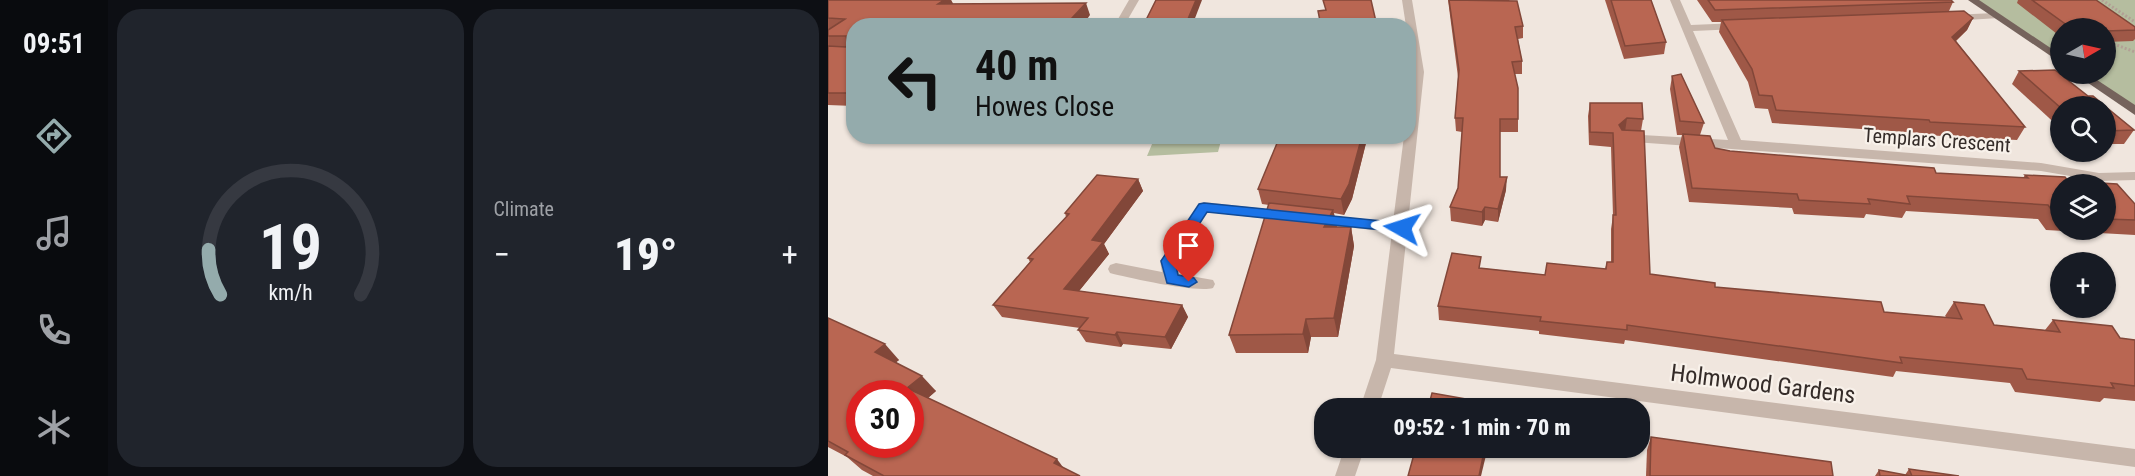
<!DOCTYPE html>
<meta charset="utf-8">
<style>
body{margin:0;font-family:"Roboto Condensed",sans-serif;background:#20242c;color:#f1f3f6;height:100vh;display:flex;flex-direction:column;font-size:22px;white-space:nowrap}
*{box-sizing:border-box;margin:0}
p{font-size:20px;color:#9ea1a6}
.icon{flex:none;width:33px;height:33px;fill:none;stroke:currentColor;stroke-width:2;stroke-linecap:round;stroke-linejoin:round}
.map{position:relative;flex:1;overflow:hidden}
.sheet{display:flex;flex-direction:column;gap:9px;padding:9px;background:#0d0f14;width:720px}
.sheet>*{flex:none}
.guide{position:absolute;left:18px;top:18px;width:570px;height:126px;border-radius:24px;box-shadow:0 2px 4px #0004;background:#94abac;color:#111;overflow:hidden}
.needle{width:39px;rotate:81deg}
.controls{position:absolute;left:1222px;top:18px;display:grid;gap:12px}
.controls a{display:grid;place-items:center;width:66px;height:66px;border-radius:50%;background:#171b24;box-shadow:0 2px 4px #0004;font-size:30px}
.speed{position:absolute;left:18px;top:380px;display:flex;gap:12px;font-size:30px;font-weight:700;text-align:center}
.speed>*{display:grid;place-content:center;width:78px;height:78px;border-radius:50%;background:#171b24;box-shadow:0 2px 4px #0004;line-height:1}
.speed .limit{border:9px solid #d22;background:#fff;color:#111}
.pin{position:absolute;display:grid;place-items:center;width:51px;height:51px;color:#fff;margin:-62px -26px;border-radius:50% 50% 50% 0;rotate:-45deg;box-shadow:0 0 6px #0007}
.pin .icon{rotate:45deg}
.me{position:absolute;width:66px;margin:-33px;rotate:276deg;stroke-linejoin:round;filter:drop-shadow(0 0 4px #0008)}
.turn{display:flex;align-items:center;gap:21px;height:126px;padding:0 30px;font-size:27px}
.turn .icon{width:78px;height:78px;stroke-width:2.5}
.turn b{display:block;font-size:42px;line-height:51px}
.big{font-size:45px;font-weight:800;line-height:1.1}
.sheet .tile{flex:1;display:flex;flex-direction:column;justify-content:center;gap:9px;min-width:0;padding:0 21px;border-radius:24px;background:#20242c}
.sheet .dial{align-items:center;gap:0}
.dial svg{height:156px;overflow:visible;fill:none;stroke:#363941;stroke-width:7;stroke-linecap:round;text-anchor:middle}
.dial text{fill:#f1f3f6;stroke:none}
.heat{display:flex;justify-content:space-between;align-items:center;font-size:33px;direction:ltr}
.sheet .tiles{flex:1;display:grid;gap:9px;grid-template-columns:repeat(2,1fr)}
.trip{position:absolute;left:486px;top:398px;width:336px;height:60px;border-radius:24px;background:#171b24;box-shadow:0 2px 4px #0004;font-weight:800;line-height:60px;text-align:center}
main{display:flex;flex:1;min-height:0}
.menu{display:flex;flex-direction:column;width:108px;justify-content:space-around;align-items:center;background:#090b0e;color:#9ea1a6}
.menu .icon{width:42px;height:42px}
.menu .current{color:#94abac}
.menu b{font-size:27px;color:#f1f3f6}
.map>svg:first-child{display:block}
.green{fill:#b5bd9f}
.lines{fill:none;stroke-linecap:round;stroke-linejoin:round}
.path{stroke:#b2a095;stroke-width:3;stroke-dasharray:2 2;stroke-linecap:butt}
.minor{fill:#c7b6ab;fill-rule:evenodd}
.major{fill:#75635c;fill-rule:evenodd}
.wall{fill:#9f5847;fill-rule:evenodd}
.shaded-wall{fill:#824739}
.building{fill:#b96652;stroke:#824739;stroke-width:1.5;fill-rule:evenodd}
.route{fill:#1a73e8;stroke:#114b97;stroke-width:1.5}
.labels{text-anchor:middle;stroke-width:4.5;stroke-linejoin:round;paint-order:stroke}
.street-label{font-size:20px;fill:#352c29;stroke:#f8f1ea}
.near-street-label{font-size:24px;fill:#352c29;stroke:#f8f1ea}
</style>
<main>
<nav class="menu">
<b>09:51</b>
<svg class="icon current" aria-label="directions" viewBox="0 0 24 24"><path d="M12 3l9 9-9 9-9-9zM9 14v-3h6M13 9l2 2-2 2"/></svg>
<svg class="icon" aria-label="music" viewBox="0 0 24 24"><path d="M9 18V5l10-2v13"/><circle cx="6" cy="18" r="3"/><circle cx="16" cy="16" r="3"/></svg>
<svg class="icon" aria-label="phone" viewBox="0 0 24 24"><path d="M5 4h4l2 5-3 2q2 4 5 5l2-3 5 2v4C11 20 4 13 5 4z"/></svg>
<svg class="icon" aria-label="climate" viewBox="0 0 24 24"><path d="M12 3v18M4 7l16 10M4 17L20 7"/></svg>
</nav>
<section class="sheet">
<div class="tiles">
<div class="tile dial"><svg viewBox="0 0 100 80">
<path d="M14 69A42 42 0 1 1 86 69"/>
<path d="M14 69A42 42 0 0 1 8 46" stroke="#94abac"/>
<text x="50" y="56" font-size="32" font-weight="700">19</text>
<text x="50" y="72" font-size="11">km/h</text>
</svg></div>
<div class="tile"><p>Climate</p>
<div class="heat"><a>−</a><b class="big">19°</b><a>+</a></div>
</div>
</div>
</section>
<div class="map">
<svg width="1307" height="476" viewBox="0 0 1307 476">
<rect width="100%" height="100%" fill="#f0e6de"/>
<!-- green -->
<g class="green">
<path d="M1145 0H1307V111L1253 74H1278V28H1233V60Z"/>
<path d="M327 137V136L394 137 390 152 319 156Z"/>
</g>
<g class="lines">
<!-- path -->
<g class="path">
<path d="M1274 0 1307 22"/>
<path d="M1278 41 1307 52"/>
</g>
<!-- minor -->
<g class="minor">
<path d="M301 0H311L296 26H286Z"/>
<path d="M574 0H584L596 72 566 354 1307 449V467L563 368 550 408H532L548 360 564 232 488 224 481 219 488 214 565 222 576 136H580V103L584 72 580 26H578Z"/>
<path d="M842 0H852L863 25 910 23 915 26 910 29 865 31 913 140 1213 163 1271 173 1307 172V180L1271 181 1213 171 792 141 791 138 797 134 900 140Z"/>
<path d="M1167 13 1171 14V18L1123 21 1118 18 1123 15Z"/>
<path d="M376 202 458 211 465 216 458 221 380 212 348 261 351 274 385 280 387 284 385 288C369 293 301 278 282 273L280 269 282 265 288 263 334 272 332 261 335 257 371 204Z"/>
<path d="M517 447H537L527 476H507Z"/>
</g>
<!-- major -->
<g class="major">
<path d="M1140 0H1151L1233 55V63Z"/>
<path d="M1247 74H1260L1307 105V115Z"/>
</g>
</g>
<!-- wall -->
<g class="wall">
<path d="M0 0H123L125 4 262 15 26 26V106L0 105V30H1H0Z"/>
<path d="M620 0H681L695 26V38L690 39 694 61V74H687L690 119V132H672V177L678 190 670 222 657 220 654 226 623 221 622 207 630 188 634 132 628 131 627 118 630 77Z"/>
<path d="M777 0H823L838 42 836 54 796 59Z"/>
<path d="M869 0H1123L1125 2 1121 11 1145 18 1139 30 1128 41 1197 127 1189 140 1096 135 1094 133 944 123 940 109 927 108 920 82 891 32 893 22H884Z"/>
<path d="M1190 0H1268L1307 27V39L1305 41 1278 42V28H1233V37L1189 3Z"/>
<path d="M1191 71 1233 106V129L1184 84Z"/>
<path d="M853 74 876 123 872 135 882 136 887 148 902 151 1106 168 1108 173 1195 178 1197 175 1237 177 1240 181 1289 184 1307 204V235L1218 230 1210 219 1078 211 1074 218 1038 214 1036 218 966 214 964 208 861 202 851 147 854 135H849L842 89 844 76ZM1233 184H1278V230H1233Z"/>
<path d="M762 103 815 119 813 131 822 274 887 287 1056 312 1118 317 1117 316 1126 302 1166 325 1217 330 1225 320 1292 338 1307 340V401L1276 398 1272 402 1187 392 1182 383 1068 371 1065 377 797 340 796 344 711 334V331L611 320 610 306 653 268 717 275 777 269 779 262H783V229L785 216 783 147 761 145 760 116Z"/>
<path d="M1278 107 1306 130 1296 144H1278Z"/>
<path d="M539 139 524 199 516 215 506 213 509 227H523L526 246 510 337H483L480 353H408L401 335 441 205 434 204 430 189Z"/>
<path d="M310 179 315 191 276 244 281 254 251 291 354 305 360 317 343 349 295 344 293 347 258 342 250 330 252 328 174 317 165 305 202 262 200 258 238 217 237 213Z"/>
<path d="M0 318 71 360 68 362 108 391 100 398 252 476H45L34 470 19 457 0 447Z"/>
<path d="M823 437 1005 476H818L819 450Z"/>
<path d="M1081 469 1131 476H1047L1051 470 1077 475Z"/>
</g>
<!-- shaded-wall -->
<g class="shaded-wall">
<path d="M116 0H123L128 9 110 4Z"/>
<path d="M368 0H374L364 26H357Z"/>
<path d="M258 3 262 15 254 26H242L244 18Z"/>
<path d="M1145 18 1139 30 1119 49 1124 37Z"/>
<path d="M799 118 797 132 789 139 791 125Z"/>
<path d="M534 136H539V139L524 199 516 215 513 199Z"/>
<path d="M679 177 678 190 670 222V209Z"/>
<path d="M310 179 315 191 276 244 281 254 243 301 236 289 264 240Z"/>
<path d="M657 207V220L654 226V212Z"/>
<path d="M505 210 509 228 496 227Z"/>
<path d="M523 227 526 246 510 337 506 318Z"/>
<path d="M354 305 360 317 343 349 337 337Z"/>
<path d="M478 319 483 337 480 353 475 334Z"/>
<path d="M289 332 295 344 293 347 287 335Z"/>
<path d="M57 344 71 360 61 368 47 352Z"/>
<path d="M94 376 108 391 93 404 79 388Z"/>
<path d="M657 447H660L653 476H651Z"/>
<path d="M229 459 240 474 226 463Z"/>
</g>
<!-- building -->
<g class="building">
<path d="M0 0H116L110 4 258 3 244 18H249L242 26H26V93H0V46L18 47 20 44 18 36H0V30L17 19 0 18Z"/>
<path d="M328 0H368L357 26H315Z"/>
<path d="M495 0H543L549 26H493L490 11 498 10Z"/>
<path d="M621 0 689 1 695 26 687 27 694 61 684 62 690 88V119H672V177H679L670 209 657 207 654 212 622 207 630 188 635 118H627L631 70Z"/>
<path d="M783 0H823L838 42 797 46Z"/>
<path d="M880 0H1123L1125 2 887 10Z"/>
<path d="M1204 0H1268L1307 27V30L1278 31V28H1243Z"/>
<path d="M1136 11 1145 18 1124 37 1197 127 1102 122 1101 120 948 110 944 96 931 95 924 69 894 20Z"/>
<path d="M1227 70 1260 96H1265L1277 106H1233V108L1191 71Z"/>
<path d="M853 74 876 123 852 121 844 76Z"/>
<path d="M762 103H814L815 119 799 118 791 125 794 130 816 131 822 274 887 283V287L1053 302 1056 312 1134 319 1126 302 1156 305 1166 325 1232 332 1225 320 1284 326 1292 338 1307 340V386L1283 383 1286 388 1199 379 1194 369 1072 357 1074 363 799 325V330L712 321 713 317 610 306 624 253 653 257 651 268 717 275 719 263 778 269 779 262H785V215H788L785 133 762 132Z"/>
<path d="M1278 107 1306 130 1278 131Z"/>
<path d="M855 134 882 136 887 148 902 151 1106 168 1108 173 1200 178 1197 175 1237 177 1240 181 1289 184 1307 204V220L1278 219V184H1233V216H1228L1220 205 1079 196 1082 204 1040 199 1042 204 971 200 969 194 864 188Z"/>
<path d="M452 136H534L521 184 513 199 430 189Z"/>
<path d="M269 175 310 179 264 240 275 242 236 289 354 305 337 337 289 332 287 335 250 330 260 318 165 305 205 259 200 258 241 214 237 213Z"/>
<path d="M441 203 505 210 496 227H523L506 318 478 319 475 334 401 335Z"/>
<path d="M0 318 57 344 47 352 94 376 79 388 229 459 226 463 252 476H56L17 455 20 452 0 441ZM32 393H82V444H32Z"/>
<path d="M604 393 689 408H600Z"/>
<path d="M823 437 1003 462 1005 476H822Z"/>
<path d="M588 447H657L651 476H580Z"/>
<path d="M1081 469 1131 476H1084Z"/>
<path d="M1051 470 1083 476H1052Z"/>
</g>
<!-- route -->
<path class="route" d="M376 203 574 223 580 228 574 232 379 212 347 261 350 275 366 278 369 282 361 287 339 283 333 261 371 204Z"/>
<g class="labels">
<!-- street labels -->
<g class="street-label">
<text transform="translate(1109 140) rotate(4)" y="7">Templars Crescent</text>
</g>
<!-- near-street labels -->
<g class="near-street-label">
<text transform="translate(935 384) rotate(7)" y="8">Holmwood Gardens</text>
</g>
</g>
</svg>
<div class="controls">
<a><svg class="needle" viewBox="-14 -14 28 28"><path d="M0-13l5 13h-10z" fill="#e53935"/><path d="M0 13l5-13h-10z" fill="#9ea1a6"/></svg></a>
<a><svg class="icon" aria-label="search" viewBox="0 0 24 24"><circle cx="10" cy="10" r="6"/><path d="M15 15l6 6"/></svg></a>
<a><svg class="icon" aria-label="layers" viewBox="0 0 24 24"><path d="M12 4l9 5-9 5-9-5zM3 14l9 5 9-5"/></svg></a>
<a>+</a>
</div>
<div class="speed"><div class="limit">30</div></div>
<div class="pin" style="left:361px;top:282px;background:#d93025"><svg class="icon" aria-label="arrive" viewBox="0 0 24 24"><path d="M6 21V4h12l-3 4 3 4H6"/></svg></div>
<svg class="me" style="left:574px;top:228px" viewBox="-20 -20 40 40"><path d="M0-17L14 15 0 8-14 15z" fill="#1a73e8" stroke="#fff" stroke-width="4"/></svg>
<div class="trip">09:52 · 1 min · 70 m</div>
<div class="guide">
<div class="turn"><svg class="icon" aria-label="left" viewBox="0 0 24 24"><path d="M17 20v-9H6M10 6l-5 5 5 5"/></svg><div><b>40 m</b>Howes Close</div></div>
</div>
</div>
</main>
